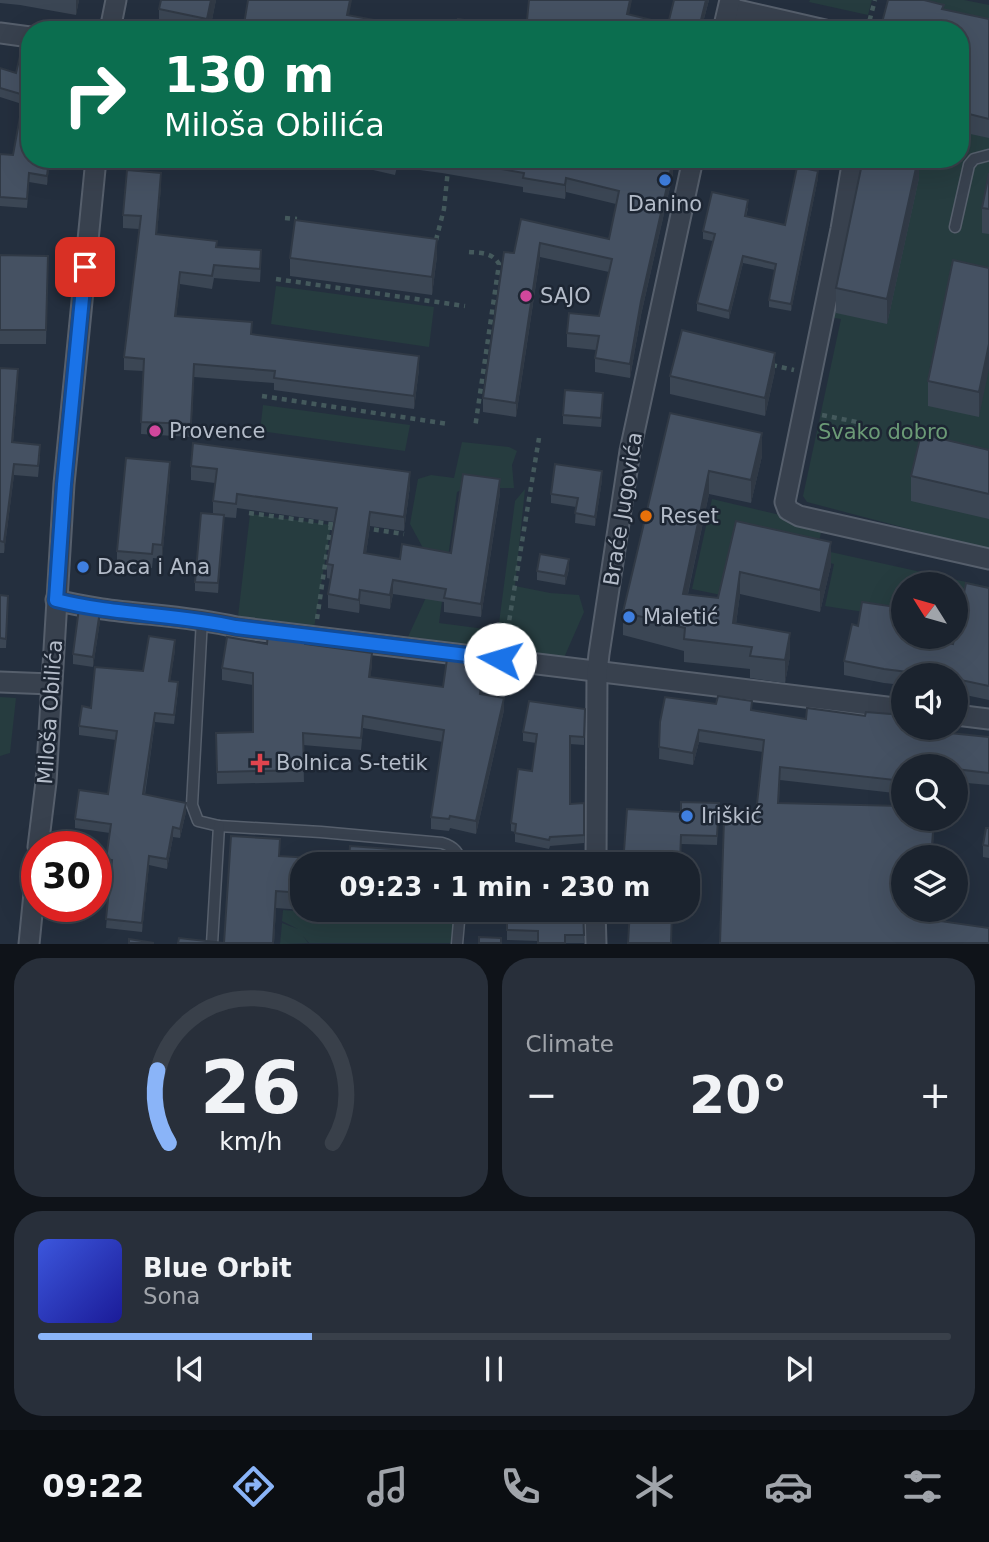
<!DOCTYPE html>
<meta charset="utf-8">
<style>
body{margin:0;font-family:"DejaVu Sans",sans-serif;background:#282f3a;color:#f1f3f6;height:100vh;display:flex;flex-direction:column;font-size:26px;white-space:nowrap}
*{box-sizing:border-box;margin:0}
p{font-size:23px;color:#a0a4aa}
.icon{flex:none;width:38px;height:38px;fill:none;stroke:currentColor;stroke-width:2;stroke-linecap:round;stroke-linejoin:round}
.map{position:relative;height:944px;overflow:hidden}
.side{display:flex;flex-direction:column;gap:14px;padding:14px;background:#0f1319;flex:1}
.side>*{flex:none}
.banner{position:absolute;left:21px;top:21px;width:948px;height:147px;border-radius:28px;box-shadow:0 7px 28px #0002,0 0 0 2px #39404a;background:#0b6e4f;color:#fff;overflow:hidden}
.needle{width:46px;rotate:307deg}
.buttons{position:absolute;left:891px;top:572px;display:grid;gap:14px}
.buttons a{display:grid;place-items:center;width:77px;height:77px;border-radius:50%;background:#1b232e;box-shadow:0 7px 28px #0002,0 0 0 2px #39404a;font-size:35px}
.speed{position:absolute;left:21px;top:831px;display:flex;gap:14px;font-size:35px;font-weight:700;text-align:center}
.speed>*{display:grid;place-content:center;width:91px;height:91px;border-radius:50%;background:#1b232e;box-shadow:0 7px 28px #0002,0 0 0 2px #39404a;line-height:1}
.speed .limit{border:10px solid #d22;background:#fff;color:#111}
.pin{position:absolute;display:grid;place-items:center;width:60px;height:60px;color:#fff;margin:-30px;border-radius:14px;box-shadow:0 4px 10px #0006}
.me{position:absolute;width:77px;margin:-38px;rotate:276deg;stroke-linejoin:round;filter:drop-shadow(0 0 5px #0008)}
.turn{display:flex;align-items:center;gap:24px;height:147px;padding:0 28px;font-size:32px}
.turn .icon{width:91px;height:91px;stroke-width:2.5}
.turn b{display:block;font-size:49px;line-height:60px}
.big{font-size:52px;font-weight:800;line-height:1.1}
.side .widget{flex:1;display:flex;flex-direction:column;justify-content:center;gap:10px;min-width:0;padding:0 24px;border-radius:28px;background:#282f3a}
.side .dial{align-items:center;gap:0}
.dial svg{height:182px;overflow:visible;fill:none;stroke:#39404a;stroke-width:7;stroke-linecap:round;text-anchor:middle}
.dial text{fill:#f1f3f6;stroke:none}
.song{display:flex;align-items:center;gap:21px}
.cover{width:84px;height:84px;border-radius:10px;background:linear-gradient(135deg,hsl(230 70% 55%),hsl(240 70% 35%))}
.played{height:7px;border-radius:4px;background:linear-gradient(90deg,#8ab4f8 30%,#39404a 30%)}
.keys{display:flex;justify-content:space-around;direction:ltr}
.heat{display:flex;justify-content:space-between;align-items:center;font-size:38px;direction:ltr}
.side .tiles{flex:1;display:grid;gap:14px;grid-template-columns:1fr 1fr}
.widget:last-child{grid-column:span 2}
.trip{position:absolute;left:290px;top:852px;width:410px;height:70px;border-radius:28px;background:#1b232e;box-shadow:0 7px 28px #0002,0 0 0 2px #39404a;font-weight:800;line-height:70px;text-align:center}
.dock{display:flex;height:112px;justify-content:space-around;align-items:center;background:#0b0e12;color:#a0a4aa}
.dock .icon{width:49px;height:49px}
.dock .on{color:#8ab4f8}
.dock b{font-size:32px;color:#f1f3f6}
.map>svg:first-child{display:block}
.green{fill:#263c3f}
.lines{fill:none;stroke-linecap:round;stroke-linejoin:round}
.lane-casing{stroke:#565f6c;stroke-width:13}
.street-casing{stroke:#565f6c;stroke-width:23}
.path{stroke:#44595c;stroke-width:4.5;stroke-dasharray:5 5;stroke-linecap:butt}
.lane{stroke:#38414e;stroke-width:10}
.street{stroke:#38414e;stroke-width:19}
.wall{fill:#3b4654}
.shaded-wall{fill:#303945}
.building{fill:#455162;stroke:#303945;stroke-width:2}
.route-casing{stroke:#114b97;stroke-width:18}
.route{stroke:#1a73e8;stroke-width:12}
.shop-dot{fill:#3f7fe0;stroke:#1d2633;stroke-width:2.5}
.hotel-dot{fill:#d1479c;stroke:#1d2633;stroke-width:2.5}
.food-dot{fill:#e8710a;stroke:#1d2633;stroke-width:2.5}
.health-dot{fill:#e0444e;stroke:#1d2633;stroke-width:2.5}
.labels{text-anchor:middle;stroke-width:5;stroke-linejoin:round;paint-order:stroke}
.poi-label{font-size:21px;fill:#b4bcc9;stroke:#1d2633;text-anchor:start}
.park-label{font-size:21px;fill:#6b9a76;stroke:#1d2633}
.street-label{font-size:21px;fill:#b4bcc9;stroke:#1d2633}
</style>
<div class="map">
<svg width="989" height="944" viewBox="0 0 989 944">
<rect width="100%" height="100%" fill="#242f3e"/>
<!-- green -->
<g class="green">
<path d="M810 0H872L868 15 809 2Z"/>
<path d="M915 0H964L989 5V550L807 502 803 496 841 319 829 317 861 159H961V30Z"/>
<path d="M276 286 434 307 429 347 271 324Z"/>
<path d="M263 405 410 425 405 451 260 431Z"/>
<path d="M462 442 509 447 517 451 512 465 514 488H465L457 492 439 623 485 629 499 623 515 501 525 489 515 586 550 593 579 595 584 612 563 660 407 639 434 580 429 559 410 524 418 479 431 475 454 478Z"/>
<path d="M712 499 823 525 817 549 989 587V601L964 596 956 626V584H903V618L825 606 834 564 734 541 721 595 692 589Z"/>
<path d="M250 514 331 525 313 634 237 625Z"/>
<path d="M0 697 16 698 10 753 0 756Z"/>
<path d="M283 910 456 923 455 943H309L303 936 308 943 280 944 282 923 298 929 282 921Z"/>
</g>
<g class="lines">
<defs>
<g id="lane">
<path d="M955 227 969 165 974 159 989 155"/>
<path d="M202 619 192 805 198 821 219 826 321 832 442 843C455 847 458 852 462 864"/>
<path d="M212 944 219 826"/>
<path d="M457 944 460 910"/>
</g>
<g id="street">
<path d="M729 8 825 30"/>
<path d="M110 30 116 0"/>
<path d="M723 30 730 0"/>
<path d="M0 33 30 37"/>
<path d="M853 159 841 229 785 502 788 510 799 516 989 559"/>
<path d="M56 600C114 615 177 613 236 627 458 655 680 683 903 709"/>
<path d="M0 682 51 684"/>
<path d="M956 715 989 719"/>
<path d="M38 847 46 782 64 484 96 159"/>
<path d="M596 864 597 673 599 654 630 451 693 159"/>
<path d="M595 910 596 944"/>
<path d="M29 944 37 863"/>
</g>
</defs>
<!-- lane casing -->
<use href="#lane" class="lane-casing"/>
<!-- street casing -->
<use href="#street" class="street-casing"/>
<!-- path -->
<g class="path">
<path d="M867 30 875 0"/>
<path d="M285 218 297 219"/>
<path d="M436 240 444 209 449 159"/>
<path d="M469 252C481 253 492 252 499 264L475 428"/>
<path d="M276 279 465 306"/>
<path d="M772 365 794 370"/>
<path d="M262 396 448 424"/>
<path d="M822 415 857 422"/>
<path d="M249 513 338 525"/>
<path d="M364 528 404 534"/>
<path d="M317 619 331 524"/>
<path d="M506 640 539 438"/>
</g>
<!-- lane -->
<use href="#lane" class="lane"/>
<!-- street -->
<use href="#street" class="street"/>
</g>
<!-- wall -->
<g class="wall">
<path d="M0 0H79L76 15 20 5 0 3Z"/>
<path d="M216 0 210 30H159V9Z"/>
<path d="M529 0 629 15 668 24 674 0H709L701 30H526Z"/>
<path d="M944 10 989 19V138L961 132V30Z"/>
<path d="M20 56 30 159H50L47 185 29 182 27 208 0 206V154L13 155 22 104 0 97V68L16 73Z"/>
<path d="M149 159H185L184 170 149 168Z"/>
<path d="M325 159H671L673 174 641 315 630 378 595 372V358L596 350 567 347V333L599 316 609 272 540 257 516 417 483 412V398L521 219 609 239 616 204 566 192 565 199 523 192V187L442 173 397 167 395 175Z"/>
<path d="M919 159V178L887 324 836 313V288Z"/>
<path d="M989 173V234L982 233V208Z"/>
<path d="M818 178 791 311 769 307V300L775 270 743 263 729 319 697 311V303L713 241 703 239V231L748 208 746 217 785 225Z"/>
<path d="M161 186 157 234 217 247 261 263 260 282 214 278 212 289 180 284 176 316 252 334 419 369 414 409 274 390V383L194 377 191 437 141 434 143 371 124 370V357L139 229 123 228V215Z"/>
<path d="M0 255 48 256 46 344H0Z"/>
<path d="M437 256 432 295 290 276V258Z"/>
<path d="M989 268 979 417 928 406V381Z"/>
<path d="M0 368 18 381 13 443 40 456 38 477 14 475 4 553H0Z"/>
<path d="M775 371 765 416 670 394V376Z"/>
<path d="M603 402 601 427 563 424V415Z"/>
<path d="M670 413 762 456 751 503 709 494 688 594 718 598 736 521 831 565 820 612 740 594 736 624 790 656 785 683 750 678V669L684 662V651L623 635V612Z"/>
<path d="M989 450V519L911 501V476Z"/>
<path d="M191 466 410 486 404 531 370 526 366 553 400 559 451 553 500 493 481 617 444 612V602L393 594 390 609 360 604 359 613 328 608V594L331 579 327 578V564L334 522 237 508 236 518 224 517 218 593 195 591V582L213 514V501L215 483 191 480Z"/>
<path d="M170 475 162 559 153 558 152 568 117 565V551Z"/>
<path d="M602 480 595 526 575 523 576 507 551 503V494Z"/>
<path d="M569 569 565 585 537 580V571Z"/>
<path d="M989 588V700L956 693V676H903V685L884 683 844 675V661L858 626 903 637H917L953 644Z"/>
<path d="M0 595 8 605 6 648H0Z"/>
<path d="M100 621 93 667 73 664V654Z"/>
<path d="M267 644H305L372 665 370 677 443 687 484 676 481 694 504 710 476 834 450 828 449 831 431 829V817L443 742 363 728 361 750 303 745 304 782 217 784 216 733 253 732V685L222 680V668Z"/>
<path d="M175 650 170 681 178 691 174 724 155 722 145 795 186 812 180 838 173 837 167 869 149 865 142 932 106 928 111 869H106V859L110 833 75 828V819L108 794 116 740 79 735V726L91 708Z"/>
<path d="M585 709 584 745 570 744V804L584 803V843L550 846 549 849 515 842V832L511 831V823L532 771 536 743 523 741V732Z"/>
<path d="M752 711 806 719 903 728H951V733L989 737V785L956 782V766H903V794L780 780 779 803 935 819 932 858H903L720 943 755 822 763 752 699 742 693 765 659 759 660 722Z"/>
<path d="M719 803 717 845 681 844 633 861H624V851L681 812Z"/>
<path d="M989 828V858L983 857V845Z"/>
<path d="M280 856 349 860 433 864H303V910L276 908 274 943H178H224Z"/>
<path d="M307 910H430L429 919Z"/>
<path d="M507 910 562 912 583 910 584 943H538V941L507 940Z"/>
<path d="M630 910H678V913Z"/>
</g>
<!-- shaded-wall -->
<g class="shaded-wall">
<path d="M76 0H79L76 15Z"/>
<path d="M211 0H216L210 30H207V19Z"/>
<path d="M350 0H352L347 26V15Z"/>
<path d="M630 0H632L627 25V14Z"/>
<path d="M706 0H709L701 30H700V24Z"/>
<path d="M49 159H50L47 185V176Z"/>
<path d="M918 159H919V178L887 324V299Z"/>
<path d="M673 160V174L641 315 630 378V364L641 301Z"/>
<path d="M818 171V178L791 311V304Z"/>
<path d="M161 173V186L156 247V234Z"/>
<path d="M566 178V192L565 199V185Z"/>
<path d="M437 239V256L432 295V277Z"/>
<path d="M540 243V257L516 417V403Z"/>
<path d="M743 256V263L729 319V311Z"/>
<path d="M180 272V284L175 329V316Z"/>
<path d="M989 344V369L979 417V392Z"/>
<path d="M775 353V371L765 416V398Z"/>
<path d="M419 356V369L414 409V396Z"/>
<path d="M18 369V381L12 454V442Z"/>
<path d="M762 433V456L751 503V480Z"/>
<path d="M170 462V475L162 559V545Z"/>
<path d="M14 464V475L4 553V542Z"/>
<path d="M602 471V480L595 526V517Z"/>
<path d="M709 471V494L683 616V594Z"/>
<path d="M410 472V486L404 531V517Z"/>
<path d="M500 479V493L481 617V604Z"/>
<path d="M370 512V526L364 567V553Z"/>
<path d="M224 515V525L218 593V583Z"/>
<path d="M831 542V565L820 612V590Z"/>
<path d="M569 559V569L565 585V576Z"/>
<path d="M740 572V594L733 646V623Z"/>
<path d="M393 580V594L390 609V595Z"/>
<path d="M360 590V604L359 613V600Z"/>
<path d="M100 611V621L93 667V657Z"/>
<path d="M790 633V656L785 683V660Z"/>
<path d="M175 640V650L169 690V681Z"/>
<path d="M372 653V665L369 689V677Z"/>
<path d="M484 664V676L480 706V694Z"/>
<path d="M504 698V710L476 834V821Z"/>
<path d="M155 713V722L143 803V794Z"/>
<path d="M699 730V742L693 765V753Z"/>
<path d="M186 803V812L180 838V829Z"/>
<path d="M934 819H935L932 858H931Z"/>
<path d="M173 827V837L167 869V859Z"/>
<path d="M149 856V865L142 932V923Z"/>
<path d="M276 891V908L274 943H273Z"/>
</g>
<!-- building -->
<g class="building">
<path d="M161 0H211L207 19 159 9Z"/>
<path d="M248 0H350L347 15 428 30H243Z"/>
<path d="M529 0H630L627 14 668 24 674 0H706L700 24 695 22 694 30H575L549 24V27H546L545 30H526Z"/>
<path d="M888 0H924L944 5 942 9 989 19V119L961 112V30H880Z"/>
<path d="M458 19 491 24 490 29 497 30H456Z"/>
<path d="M749 24 779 30H748Z"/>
<path d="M20 56 30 58V159H49L47 176 29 173 27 199 0 197V154L13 155 24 95 0 88V68L16 73Z"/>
<path d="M445 159 673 160 641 301 630 364 595 358 599 336 567 333 569 313 599 316 612 259 540 243 516 403 483 398 504 252 514 253 521 219 609 239 619 191 566 178 565 185 523 178 524 173Z"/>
<path d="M863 159H918L887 299 836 288Z"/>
<path d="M797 167 818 171 791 304 769 300 776 264 743 256 729 311 697 303 715 234 703 231 712 192 748 200 745 216 785 225Z"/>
<path d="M127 170 161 173 156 234 217 241 216 247 261 250 260 269 214 265 212 276 180 272 175 316 252 322 251 334 419 356 414 396 274 378 275 371 194 364 191 424 141 422 144 359 124 357 141 216 123 215Z"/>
<path d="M989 173V209L982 208Z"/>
<path d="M295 220 437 239 432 277 290 258Z"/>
<path d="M0 255 48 256 46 330H0Z"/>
<path d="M953 260 989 268V344L979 392 928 381Z"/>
<path d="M682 330 775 353 765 398 670 376Z"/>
<path d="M0 368 18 369 12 442 40 445 38 466 14 464 4 542 0 541Z"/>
<path d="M565 390 603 393 601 418 563 415Z"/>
<path d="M670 413 762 433 751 480 709 471 683 594 718 598 736 521 831 542 820 590 740 572 733 623 790 633 785 660 750 656 752 647 684 639 685 628 623 612Z"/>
<path d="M921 434 989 450V494L911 476Z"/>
<path d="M193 443 410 472 404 517 370 512 364 553 400 559 402 544 451 553 463 474 500 479 481 604 444 598 446 589 393 580 390 595 360 590 359 600 328 594 333 565 327 564 337 508 237 494 236 504 213 501 217 469 191 466Z"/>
<path d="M126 458 170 462 162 545 153 544 152 554 117 551Z"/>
<path d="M555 464 602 471 595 517 575 513 578 498 551 494Z"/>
<path d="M201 513 224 515 218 583 195 582Z"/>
<path d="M540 554 569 559 565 576 537 571Z"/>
<path d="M966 583 989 588V686L956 679V676H939L884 669 844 661 852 624 858 626 862 602 903 608V637H914L953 644Z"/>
<path d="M0 595 8 596 6 639 0 638Z"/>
<path d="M79 608 100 611 93 657 73 654Z"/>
<path d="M268 633 305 636V644L372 653 369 677 443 687 447 659 484 664 480 694 504 698 476 821 450 816 449 819 431 817 444 730 363 716 361 738 303 733 304 770 217 772 216 733 253 732V673L222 668 227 637 267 644Z"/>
<path d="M149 636 175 640 169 681 178 682 174 715 155 713 143 794 186 803 180 829 173 827 167 859 149 856 142 923 106 919 112 860 106 859 111 824 75 819 79 790 108 794 117 731 79 726 82 706 91 708 95 667 143 671Z"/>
<path d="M718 696 752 701 751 710 806 719 807 708 865 716 866 712 903 715V728H950V733L989 737V773L956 769V766H903V781L780 767 778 803 903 806V819H934L931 858H903V910H927L926 919 989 928V943H720L724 819 755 822 764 740 699 730 693 753 659 747 660 722 665 697 716 704Z"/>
<path d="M529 701 585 709 584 737 570 736V804L584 803V835L550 837 549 840 515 833 516 824 511 823 518 769 532 771 537 734 523 732Z"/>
<path d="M681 802 719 803 717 836 681 835 680 864H633V852L624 851 627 809 681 812Z"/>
<path d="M986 828H989V846L983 845Z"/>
<path d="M231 836 280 839 279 856 349 860 350 846 433 852 432 864H303V893L276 891 273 943H178L179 938 224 943Z"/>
<path d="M494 862 517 864H493Z"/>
<path d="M507 910 562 912V910H583L584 935H565V943H538V931L507 930Z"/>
<path d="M630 910H672L671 943H628Z"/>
<path d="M479 937 501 938V943H479Z"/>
<path d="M129 939 154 943H129Z"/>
</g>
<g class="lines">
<defs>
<path id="route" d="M85 267 64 484 56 600C115 615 176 614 236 627L500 659"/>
</defs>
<!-- route casing -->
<use href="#route" class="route-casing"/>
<!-- route -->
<use href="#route" class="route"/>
</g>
<!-- markers -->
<g class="shop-dot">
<circle cx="665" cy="180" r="7"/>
<circle cx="83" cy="567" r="7"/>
<circle cx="629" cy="617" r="7"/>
<circle cx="687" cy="816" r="7"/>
</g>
<g class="hotel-dot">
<circle cx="526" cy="296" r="7"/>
<circle cx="155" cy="431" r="7"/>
</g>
<circle class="food-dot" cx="646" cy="516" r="7"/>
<path class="health-dot" d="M256.5 752.5h7v7h7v7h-7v7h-7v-7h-7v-7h7z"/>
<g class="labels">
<!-- poi labels -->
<g class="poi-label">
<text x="665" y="211" text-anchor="middle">Danino</text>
<text x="540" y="303">SAJO</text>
<text x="169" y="438">Provence</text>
<text x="660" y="523">Reset</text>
<text x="97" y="574">Daca i Ana</text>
<text x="643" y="624">Maletić</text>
<text x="276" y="770">Bolnica S-tetik</text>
<text x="701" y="823">Iriškić</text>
</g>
<!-- park labels -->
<g class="park-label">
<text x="883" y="439">Svako dobro</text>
</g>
<!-- street labels -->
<g class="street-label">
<text transform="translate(623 509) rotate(-81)" y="7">Braće Jugovića</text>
<text transform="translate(50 712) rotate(-86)" y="7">Miloša Obilića</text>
</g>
</g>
</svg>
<div class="buttons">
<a><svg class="needle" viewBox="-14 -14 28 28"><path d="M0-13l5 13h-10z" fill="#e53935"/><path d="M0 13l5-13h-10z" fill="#a0a4aa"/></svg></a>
<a><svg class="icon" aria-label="sound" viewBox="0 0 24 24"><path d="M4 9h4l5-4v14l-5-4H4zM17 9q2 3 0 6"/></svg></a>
<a><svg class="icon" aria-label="search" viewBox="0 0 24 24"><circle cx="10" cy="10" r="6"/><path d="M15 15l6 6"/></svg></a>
<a><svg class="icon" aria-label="layers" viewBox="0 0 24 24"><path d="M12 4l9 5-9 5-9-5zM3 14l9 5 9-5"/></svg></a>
</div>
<div class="speed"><div class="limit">30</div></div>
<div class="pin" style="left:85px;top:267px;background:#d93025"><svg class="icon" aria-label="arrive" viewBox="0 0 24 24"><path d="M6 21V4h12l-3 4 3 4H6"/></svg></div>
<svg class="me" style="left:500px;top:659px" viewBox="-20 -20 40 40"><circle r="19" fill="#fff"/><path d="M0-13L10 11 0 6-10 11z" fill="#1a73e8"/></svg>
<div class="trip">09:23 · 1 min · 230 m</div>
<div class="banner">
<div class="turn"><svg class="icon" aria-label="right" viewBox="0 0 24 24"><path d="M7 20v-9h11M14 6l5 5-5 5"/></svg><div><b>130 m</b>Miloša Obilića</div></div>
</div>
</div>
<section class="side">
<div class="tiles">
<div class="widget dial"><svg viewBox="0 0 100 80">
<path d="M14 69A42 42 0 1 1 86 69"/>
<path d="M14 69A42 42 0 0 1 9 37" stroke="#8ab4f8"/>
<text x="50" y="56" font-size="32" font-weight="700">26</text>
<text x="50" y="72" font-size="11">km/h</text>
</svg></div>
<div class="widget"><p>Climate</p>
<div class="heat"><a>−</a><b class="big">20°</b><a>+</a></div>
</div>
<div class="widget">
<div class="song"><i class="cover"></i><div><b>Blue Orbit</b><p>Sona</p></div></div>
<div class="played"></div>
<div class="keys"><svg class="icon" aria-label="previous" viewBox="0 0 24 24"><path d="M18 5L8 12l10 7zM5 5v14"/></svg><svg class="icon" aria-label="pause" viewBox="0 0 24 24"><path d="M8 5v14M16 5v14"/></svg><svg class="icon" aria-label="next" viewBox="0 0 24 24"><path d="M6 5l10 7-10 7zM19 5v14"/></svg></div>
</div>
</div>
</section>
<nav class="dock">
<b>09:22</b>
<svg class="icon on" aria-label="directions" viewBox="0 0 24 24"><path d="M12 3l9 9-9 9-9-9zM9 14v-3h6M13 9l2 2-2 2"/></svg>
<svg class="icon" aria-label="music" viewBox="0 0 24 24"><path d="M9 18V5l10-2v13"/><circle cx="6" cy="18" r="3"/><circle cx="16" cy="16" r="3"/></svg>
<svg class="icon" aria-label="phone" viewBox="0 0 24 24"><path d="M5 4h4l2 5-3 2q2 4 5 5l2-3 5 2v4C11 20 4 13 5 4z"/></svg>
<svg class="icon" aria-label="climate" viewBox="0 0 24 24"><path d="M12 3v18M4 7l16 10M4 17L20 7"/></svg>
<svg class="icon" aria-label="car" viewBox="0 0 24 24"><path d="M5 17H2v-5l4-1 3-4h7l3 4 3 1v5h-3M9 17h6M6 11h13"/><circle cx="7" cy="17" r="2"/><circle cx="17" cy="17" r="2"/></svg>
<svg class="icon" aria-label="filters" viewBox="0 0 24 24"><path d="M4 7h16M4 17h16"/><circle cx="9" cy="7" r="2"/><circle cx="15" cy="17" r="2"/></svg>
</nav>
